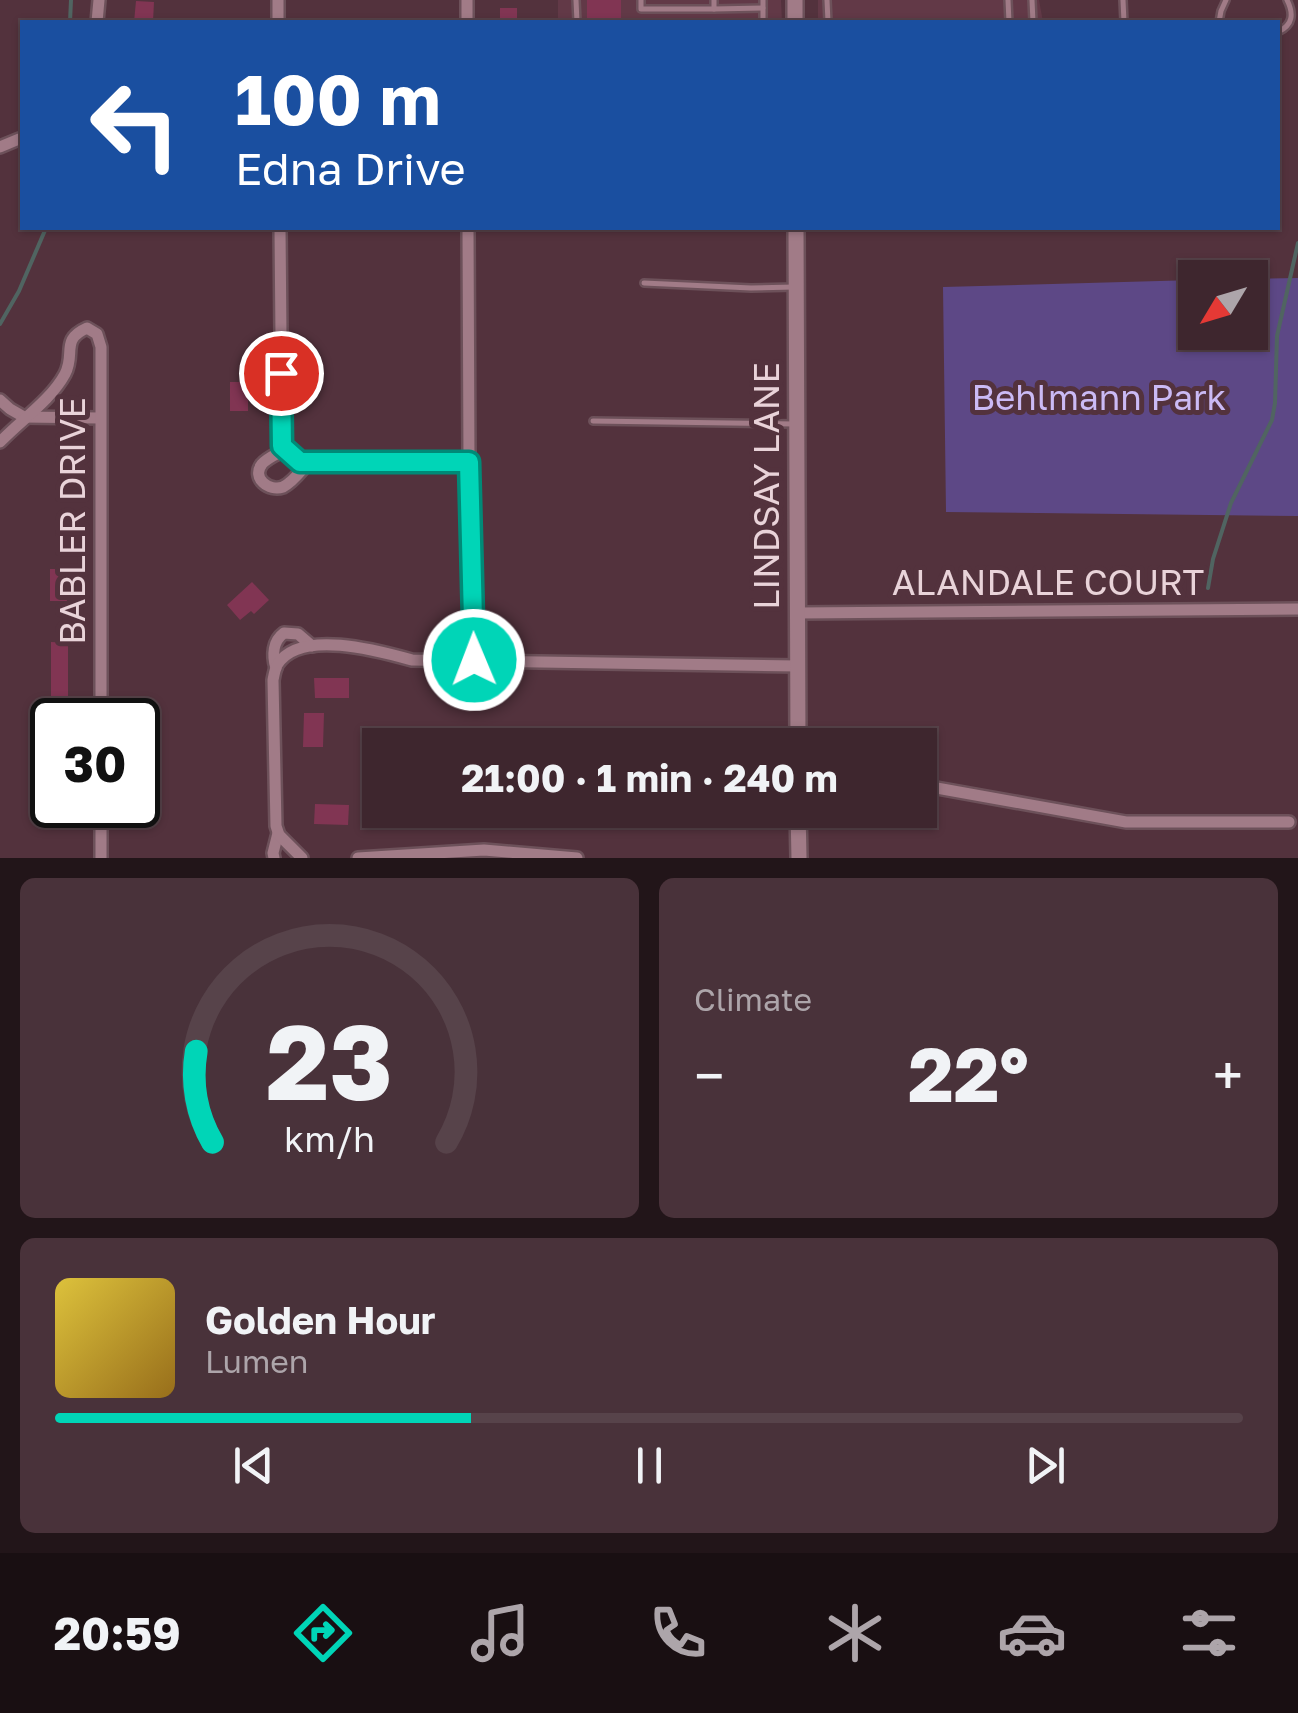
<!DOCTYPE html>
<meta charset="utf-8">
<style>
body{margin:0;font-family:"Golos Text",sans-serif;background:#49323a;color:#f1f3f6;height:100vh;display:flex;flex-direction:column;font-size:38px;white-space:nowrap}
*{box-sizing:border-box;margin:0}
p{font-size:32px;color:#ada5aa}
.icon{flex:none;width:55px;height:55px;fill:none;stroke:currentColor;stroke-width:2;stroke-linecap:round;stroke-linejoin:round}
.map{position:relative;height:858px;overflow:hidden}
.side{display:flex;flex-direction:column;gap:20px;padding:20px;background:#221519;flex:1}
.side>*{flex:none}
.top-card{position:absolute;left:20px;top:20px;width:1260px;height:210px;border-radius:0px;box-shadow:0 2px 8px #0004,0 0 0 2px #57434a;background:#1a4fa0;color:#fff;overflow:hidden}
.needle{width:65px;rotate:232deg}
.controls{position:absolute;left:1178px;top:260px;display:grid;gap:20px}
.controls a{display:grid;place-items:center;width:90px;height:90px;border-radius:0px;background:#3e262e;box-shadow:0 2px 8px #0004,0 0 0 2px #57434a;font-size:50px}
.speed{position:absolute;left:30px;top:698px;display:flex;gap:20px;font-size:50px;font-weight:700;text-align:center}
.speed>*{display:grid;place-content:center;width:130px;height:130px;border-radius:50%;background:#3e262e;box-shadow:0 2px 8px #0004,0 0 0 2px #57434a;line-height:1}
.speed .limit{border:5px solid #111;border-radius:15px;background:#fff;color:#111}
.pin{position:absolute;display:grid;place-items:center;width:85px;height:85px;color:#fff;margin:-42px;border:5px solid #fff;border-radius:50%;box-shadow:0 2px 10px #0007}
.me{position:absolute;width:110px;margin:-55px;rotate:359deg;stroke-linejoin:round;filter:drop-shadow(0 0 8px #0008)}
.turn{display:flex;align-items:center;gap:35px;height:210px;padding:0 50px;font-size:45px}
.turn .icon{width:130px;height:130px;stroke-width:2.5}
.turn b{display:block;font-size:70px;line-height:85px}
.big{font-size:75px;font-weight:700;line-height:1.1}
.side .card{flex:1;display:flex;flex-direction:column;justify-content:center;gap:15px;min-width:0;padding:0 35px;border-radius:15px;background:#49323a}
.side .dial{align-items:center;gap:0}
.dial svg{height:260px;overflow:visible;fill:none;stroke:#57434a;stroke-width:7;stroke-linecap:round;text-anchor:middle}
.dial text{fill:#f1f3f6;stroke:none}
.song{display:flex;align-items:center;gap:30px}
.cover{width:120px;height:120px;border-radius:15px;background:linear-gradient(135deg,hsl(50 70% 55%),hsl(40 70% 35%))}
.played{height:10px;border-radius:5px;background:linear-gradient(90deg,#00d5b7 35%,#57434a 35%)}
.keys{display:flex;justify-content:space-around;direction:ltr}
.heat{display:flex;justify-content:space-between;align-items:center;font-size:55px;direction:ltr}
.side .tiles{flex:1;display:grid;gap:20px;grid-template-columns:1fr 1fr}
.card:last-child{grid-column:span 2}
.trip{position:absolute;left:362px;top:728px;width:575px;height:100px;border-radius:0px;background:#3e262e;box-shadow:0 2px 8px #0004,0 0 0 2px #57434a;font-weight:700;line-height:100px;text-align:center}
.tabs{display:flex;height:160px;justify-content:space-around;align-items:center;background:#190f12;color:#ada5aa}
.tabs .icon{width:70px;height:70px}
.tabs .current{color:#00d5b7}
.tabs b{font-size:45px;color:#f1f3f6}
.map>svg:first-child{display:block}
.built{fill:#623947}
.green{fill:#5d4886}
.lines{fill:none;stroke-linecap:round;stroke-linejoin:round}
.stream{stroke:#506461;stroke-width:4}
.building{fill:#813553}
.lane-casing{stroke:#6d515a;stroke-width:10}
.street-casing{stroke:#6d515a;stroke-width:16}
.secondary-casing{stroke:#6d515a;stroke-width:20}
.lane{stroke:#a17b87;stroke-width:5}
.street{stroke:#a17b87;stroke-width:11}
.secondary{stroke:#a17b87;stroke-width:15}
.route-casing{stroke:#008a77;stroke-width:25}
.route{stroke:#00d5b7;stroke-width:18}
.labels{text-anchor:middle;stroke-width:10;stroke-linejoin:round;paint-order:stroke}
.park-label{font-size:35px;fill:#cbbaf5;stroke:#53323d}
.street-label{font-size:35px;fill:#e9d3d9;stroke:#53323d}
</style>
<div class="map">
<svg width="1298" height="858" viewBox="0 0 1298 858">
<rect width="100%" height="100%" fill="#53323d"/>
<!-- built -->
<g class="built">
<path d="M558 0H781L782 22H558Z"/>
<path d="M818 0H1039L1043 22H818Z"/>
</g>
<!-- green -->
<path class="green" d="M1298 278V516L946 512 943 287 1195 280V332H1250V279Z"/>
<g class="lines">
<!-- stream -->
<g class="stream">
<path d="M70 22 71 0"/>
<path d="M0 324 19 291 46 228"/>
<path d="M1208 588 1213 559 1231 503 1272 420 1275 403 1277 336 1298 243"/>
</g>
</g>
<!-- building -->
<g class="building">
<rect x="587" y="0" width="34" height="22"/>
<path d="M136 1 154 2 153 22H134Z"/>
<rect x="500" y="8" width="17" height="14"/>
<rect x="230" y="382" width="18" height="29"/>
<rect x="50" y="569" width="17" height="32"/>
<path d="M252 582 269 600 254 614 251 611 240 620 227 605Z"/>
<path d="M51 642 68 643V708H51Z"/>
<path d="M314 678H349V698H315Z"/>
<path d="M304 713H324L323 747H303Z"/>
<path d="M315 804 349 805 348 825 314 824Z"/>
<rect x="52" y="805" width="17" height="12"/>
</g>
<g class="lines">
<defs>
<g id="lane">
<path d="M576 0 577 22"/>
<path d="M641 0V9H714"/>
<path d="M714 0V9L763 8"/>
<path d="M763 0V22"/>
<path d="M827 0 828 22"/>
<path d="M1008 0 1009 22"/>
<path d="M1032 0 1033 22"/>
<path d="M1123 0 1124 22"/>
<path d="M1219 22 1221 11 1226 0"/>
<path d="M1278 32C1293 25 1294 14 1287 0"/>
<path d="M644 283 751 288 794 287"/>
<path d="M593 421 794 424"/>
</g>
<g id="street">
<path d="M278 0V22"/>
<path d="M467 0V22"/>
<path d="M97 22 99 0"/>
<path d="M0 147 19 139"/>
<path d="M280 228 282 446 284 450"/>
<path d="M468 228 469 463 474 660"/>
<path d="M0 400 10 409 24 417 99 418"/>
<path d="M0 442C21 420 51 400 65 374 76 353 60 340 87 328L97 334 101 347V720"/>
<path d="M284 450 300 462 308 463H469"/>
<path d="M284 450C277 454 267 458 262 464 251 478 269 492 283 487 293 482 300 472 308 463"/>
<path d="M798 613 1298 609"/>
<path d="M276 668C272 655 273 641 284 633L298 634 312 646"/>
<path d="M920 785 1126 822H1289"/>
<path d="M101 805V858"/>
<path d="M274 858 273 853 278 833"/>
<path d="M302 858 279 835 276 826 273 680C274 675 275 669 277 665 299 628 380 651 412 660L798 666"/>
<path d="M358 858 484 850 577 858"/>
</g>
<g id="secondary">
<path d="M795 0V22"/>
<path d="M796 228 798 745"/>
<path d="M798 810 799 858"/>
</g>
</defs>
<!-- lane casing -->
<use href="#lane" class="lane-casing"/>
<!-- street casing -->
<use href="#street" class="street-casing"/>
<!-- secondary casing -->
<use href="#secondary" class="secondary-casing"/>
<!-- lane -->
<use href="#lane" class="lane"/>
<!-- street -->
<use href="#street" class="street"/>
<!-- secondary -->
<use href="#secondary" class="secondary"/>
</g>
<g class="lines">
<defs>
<path id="route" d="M281 373 282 446 300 462H469L474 660"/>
</defs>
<!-- route casing -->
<use href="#route" class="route-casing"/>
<!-- route -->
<use href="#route" class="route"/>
</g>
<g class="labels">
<!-- park labels -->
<g class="park-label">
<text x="1099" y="410">Behlmann Park</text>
</g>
<!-- street labels -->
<g class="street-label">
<text transform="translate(767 486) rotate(-90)" y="12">LINDSAY LANE</text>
<text transform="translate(73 521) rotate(-90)" y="12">BABLER DRIVE</text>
<text x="1048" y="595">ALANDALE COURT</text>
</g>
</g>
</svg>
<div class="controls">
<a><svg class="needle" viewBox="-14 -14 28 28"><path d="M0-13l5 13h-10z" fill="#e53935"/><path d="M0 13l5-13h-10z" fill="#ada5aa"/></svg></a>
</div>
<div class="speed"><div class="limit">30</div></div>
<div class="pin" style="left:281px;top:373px;background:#d93025"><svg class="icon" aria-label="arrive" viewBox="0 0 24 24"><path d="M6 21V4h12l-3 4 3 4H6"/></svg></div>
<svg class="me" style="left:474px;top:660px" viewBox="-20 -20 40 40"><circle r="17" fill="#00d5b7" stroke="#fff" stroke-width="3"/><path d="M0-11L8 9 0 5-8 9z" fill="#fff"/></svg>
<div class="trip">21:00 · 1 min · 240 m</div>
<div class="top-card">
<div class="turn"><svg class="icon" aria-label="left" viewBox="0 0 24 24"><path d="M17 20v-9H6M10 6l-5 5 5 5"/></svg><div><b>100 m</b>Edna Drive</div></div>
</div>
</div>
<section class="side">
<div class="tiles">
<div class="card dial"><svg viewBox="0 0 100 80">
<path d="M14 69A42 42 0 1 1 86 69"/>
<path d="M14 69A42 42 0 0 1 9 41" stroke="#00d5b7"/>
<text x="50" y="56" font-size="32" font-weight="700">23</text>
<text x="50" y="72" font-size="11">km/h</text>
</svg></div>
<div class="card"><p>Climate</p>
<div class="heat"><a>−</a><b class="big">22°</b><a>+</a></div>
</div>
<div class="card">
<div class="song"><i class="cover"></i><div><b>Golden Hour</b><p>Lumen</p></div></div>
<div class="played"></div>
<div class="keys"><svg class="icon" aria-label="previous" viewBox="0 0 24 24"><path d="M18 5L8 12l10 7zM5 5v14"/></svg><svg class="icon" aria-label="pause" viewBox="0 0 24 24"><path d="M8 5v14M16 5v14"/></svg><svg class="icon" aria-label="next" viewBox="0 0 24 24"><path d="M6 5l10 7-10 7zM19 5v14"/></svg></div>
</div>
</div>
</section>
<nav class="tabs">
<b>20:59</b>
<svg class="icon current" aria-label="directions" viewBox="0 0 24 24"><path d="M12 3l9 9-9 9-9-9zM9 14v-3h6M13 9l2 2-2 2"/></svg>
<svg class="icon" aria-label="music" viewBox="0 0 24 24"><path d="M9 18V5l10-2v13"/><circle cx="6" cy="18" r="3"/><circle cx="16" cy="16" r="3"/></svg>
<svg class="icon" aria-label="phone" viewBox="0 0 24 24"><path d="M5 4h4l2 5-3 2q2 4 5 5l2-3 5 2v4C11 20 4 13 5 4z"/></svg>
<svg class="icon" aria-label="climate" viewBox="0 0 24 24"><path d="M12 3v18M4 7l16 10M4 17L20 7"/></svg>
<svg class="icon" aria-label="car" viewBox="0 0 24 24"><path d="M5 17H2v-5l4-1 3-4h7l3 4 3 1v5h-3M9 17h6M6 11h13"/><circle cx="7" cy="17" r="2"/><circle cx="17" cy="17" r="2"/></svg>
<svg class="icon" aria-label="filters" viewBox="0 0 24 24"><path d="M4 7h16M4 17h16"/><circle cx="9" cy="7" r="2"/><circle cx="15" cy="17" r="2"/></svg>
</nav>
